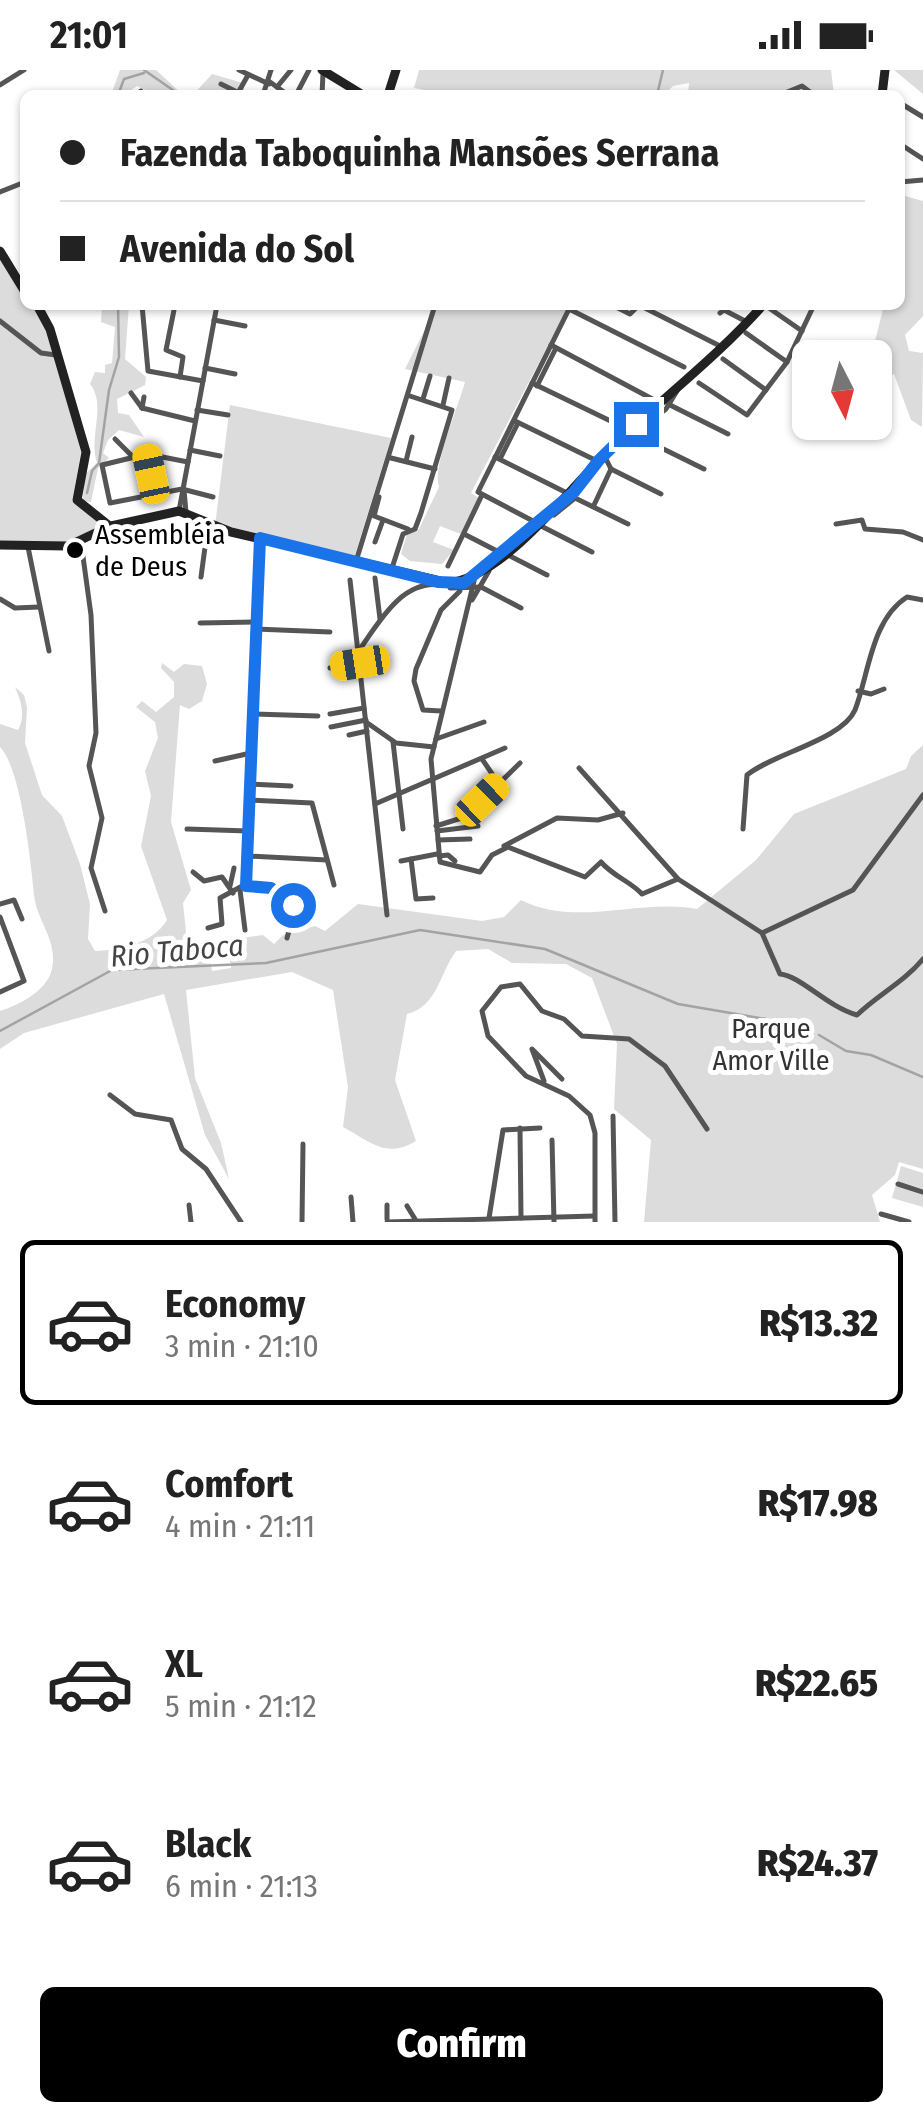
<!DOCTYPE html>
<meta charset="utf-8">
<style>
body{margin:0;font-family:"Fira Sans Condensed",sans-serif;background:#f2f2f2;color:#222;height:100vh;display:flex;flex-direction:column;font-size:38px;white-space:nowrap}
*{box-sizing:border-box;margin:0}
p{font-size:32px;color:#767676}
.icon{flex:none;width:55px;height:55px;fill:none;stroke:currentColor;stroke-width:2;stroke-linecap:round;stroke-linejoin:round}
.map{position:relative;height:1152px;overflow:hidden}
.sheet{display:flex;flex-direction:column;background:#fff;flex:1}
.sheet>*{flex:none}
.top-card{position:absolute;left:20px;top:20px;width:885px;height:220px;border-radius:15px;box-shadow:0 2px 8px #0004;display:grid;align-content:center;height:220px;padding:0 40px;background:#fff}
.needle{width:65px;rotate:174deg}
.fabs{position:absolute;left:792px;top:270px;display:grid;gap:20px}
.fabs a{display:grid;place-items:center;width:100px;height:100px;border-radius:15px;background:#fff;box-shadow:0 2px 8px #0004;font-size:50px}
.end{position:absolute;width:45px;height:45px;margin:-22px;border:12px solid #1a73e8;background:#fff;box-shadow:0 0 0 5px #fff}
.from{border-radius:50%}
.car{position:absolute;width:30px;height:60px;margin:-30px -15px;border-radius:12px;box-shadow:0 0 8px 2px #0007;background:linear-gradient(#f5c518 24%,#345 0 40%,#f5c518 0 76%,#345 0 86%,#f5c518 0)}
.top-card b{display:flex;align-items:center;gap:35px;height:95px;font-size:38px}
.top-card b+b{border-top:2px solid #e0e0e0}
.top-card i{width:25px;height:25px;background:#222}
ul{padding:18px 0 0;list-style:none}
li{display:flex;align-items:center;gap:30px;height:165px;margin:0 20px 15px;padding:0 20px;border:5px solid transparent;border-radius:15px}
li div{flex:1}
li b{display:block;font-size:38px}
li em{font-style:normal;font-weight:800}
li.current{border-color:#000}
li>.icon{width:90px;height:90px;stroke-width:1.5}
.primary-button{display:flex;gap:20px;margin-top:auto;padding:20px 40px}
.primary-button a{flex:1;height:115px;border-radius:15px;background:#000;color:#fff;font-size:40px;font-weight:800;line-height:115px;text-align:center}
.status{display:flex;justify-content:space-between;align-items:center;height:70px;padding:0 50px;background:#fff;direction:ltr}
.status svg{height:28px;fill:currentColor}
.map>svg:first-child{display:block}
</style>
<div class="status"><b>21:01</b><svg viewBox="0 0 49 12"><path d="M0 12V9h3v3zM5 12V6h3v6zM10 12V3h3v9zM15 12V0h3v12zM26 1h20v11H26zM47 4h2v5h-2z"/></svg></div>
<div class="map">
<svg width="923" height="1152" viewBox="0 0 923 1152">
<rect width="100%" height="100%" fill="#fff"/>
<g fill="#dcdcdc">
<path d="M120 0H156L183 25H156L137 16 124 25H111Z"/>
<path d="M419 0H831L834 25H688L689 13 673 16 664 25H451L414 18Z"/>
<path d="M894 0H923V24Z"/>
<path d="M212 4 243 13 245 25H193Z"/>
<path d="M905 126 923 131V246L905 265 909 281 923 283 922 357 911 350 894 304 875 311V288L871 287 884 235H900V128Z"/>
<path d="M0 187 25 225V235H34L47 258 81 382 72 431 103 456 62 474 0 473Z"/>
<path d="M102 235H129L125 289 146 307 145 315 117 329 118 343 129 345 144 367 119 360 108 370 103 383 109 388 98 398 91 432 83 431 84 405 97 393C88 368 107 335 90 314L95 302 105 303V295L112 293 115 257 101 252Z"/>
<path d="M437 235H569L471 423 479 428 461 464 440 456 433 472 454 480 442 494 410 491 401 484 407 464 419 459 439 417C432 397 458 338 465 312L405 299Z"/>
<path d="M230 335 391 368 354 488 215 456Z"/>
<path d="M162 593 174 602 184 594 202 596 207 614 202 631 189 639 180 635 171 752 191 820 183 833 188 881 192 888 209 885 212 901 231 898 227 870 263 865 274 874 283 865 315 856 325 861 358 834 482 851 504 847 521 830C576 858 639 828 697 839L756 790 794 744 906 699 911 686 923 675V1099L899 1092 895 1105 872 1125 880 1152H644L651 1070 614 1039 617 974 592 908 566 894 512 893 488 879 456 881C439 904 438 936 407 944L395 1010 416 1071C386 1089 371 1072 343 1057L348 1017 333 920 292 902 186 920 195 1008 221 1073 229 1109 205 1065 164 924 24 963 0 979V941C19 935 47 921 52 899 58 870 37 852 34 825 31 793 21 698 0 677V654L18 660C26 646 21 631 15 617L24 625 27 637 25 673 42 725 62 746 80 794 90 834 88 869 95 881C122 880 153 873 167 850L141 776 151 726 145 701 158 668 155 652 136 637 142 631 156 642 174 627V612L161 598Z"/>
<path d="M901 1096 923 1103V1119L897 1111Z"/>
<path d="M896 1114 923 1122V1137L892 1128Z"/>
</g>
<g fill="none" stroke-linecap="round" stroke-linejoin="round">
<g stroke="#a3a3a3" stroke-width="2.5">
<path d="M144 0 180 25"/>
<path d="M118 25 124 9 144 3"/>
<path d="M657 25 663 0"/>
<path d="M87 423 92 401 99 393 109 320 119 287 118 235"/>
<path d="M0 961 112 900 266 893 420 860 545 879 678 934 795 954"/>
<path d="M819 965 846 981 871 985 923 1007"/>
</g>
<g stroke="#555" stroke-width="5">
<path d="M239 0 269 14"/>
<path d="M270 12 288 25"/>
<path d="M221 14 243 25"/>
<path d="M0 15 24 0"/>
<path d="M277 17 291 0"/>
<path d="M141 21 142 25"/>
<path d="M238 23 248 5"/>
<path d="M263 25 271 0"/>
<path d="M296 25 309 0"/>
<path d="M322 25 323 3"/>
<path d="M780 25 802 16 814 25"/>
<path d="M887 25H888"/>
<path d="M900 33 923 47"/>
<path d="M900 74 923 89"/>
<path d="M900 112 923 110"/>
<path d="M0 122 25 112"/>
<path d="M142 235 148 301 203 311"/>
<path d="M175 235 166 280 183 287 180 307"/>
<path d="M612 235 630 244 639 235 718 275"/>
<path d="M769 238 802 261"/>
<path d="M571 240 684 297"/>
<path d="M720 243 724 240 747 252"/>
<path d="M214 250 245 256"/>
<path d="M0 251 41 283 56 285"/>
<path d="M746 263 787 292"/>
<path d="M551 275 658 332"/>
<path d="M723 289 766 320"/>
<path d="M205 298 235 304"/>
<path d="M532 313 623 357"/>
<path d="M699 313 747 345 787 292 814 235"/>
<path d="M537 316 556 278"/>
<path d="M131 323 142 338"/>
<path d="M423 329 430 306"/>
<path d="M668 334 728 364"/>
<path d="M443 335 449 308"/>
<path d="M142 338 195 351"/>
<path d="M142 338 144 327"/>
<path d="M197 340 228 345"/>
<path d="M515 351 593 389"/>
<path d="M633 364 704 399"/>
<path d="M115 369 133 387"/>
<path d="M625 371 666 339 677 321"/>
<path d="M190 380 220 386"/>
<path d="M147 384 156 424"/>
<path d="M495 387 565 422"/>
<path d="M501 387 517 355"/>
<path d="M391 388 435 399"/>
<path d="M406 391 412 367"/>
<path d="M188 392 147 384 102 395 110 433 182 419 213 427"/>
<path d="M611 399 661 424"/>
<path d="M184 420 186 442"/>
<path d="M379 427 374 446 408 459"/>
<path d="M594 435 611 399 606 389"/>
<path d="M179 441 217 235"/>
<path d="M554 445 575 428 628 454"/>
<path d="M533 451 478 422 571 235"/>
<path d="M836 454 862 450 865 459 903 462 923 470"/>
<path d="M541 456 592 482"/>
<path d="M464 464 497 481"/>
<path d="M81 472 91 545 96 663 89 696 102 748 91 798 105 841"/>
<path d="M375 472 383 450"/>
<path d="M28 477 49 581"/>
<path d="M508 485 547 505"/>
<path d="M357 488 435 235"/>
<path d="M448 496 481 427"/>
<path d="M392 498 403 464 415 459 421 443 452 340 410 326"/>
<path d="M201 507 208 455"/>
<path d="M475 507 431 689 440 792 480 802 492 785 508 777 585 807 601 792C614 807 630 811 642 824L678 809"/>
<path d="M375 508 380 549"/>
<path d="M350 510 387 845"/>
<path d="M450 518 481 517 521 538"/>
<path d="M0 529 15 538 39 537"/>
<path d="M472 530 489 501"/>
<path d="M200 553 255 552"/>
<path d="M255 559 330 562"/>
<path d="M360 579C379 552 402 510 440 515"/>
<path d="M330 598 360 593"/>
<path d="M858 621 871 624 884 619"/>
<path d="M441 641 423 640 414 611 416 599 441 540 460 521"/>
<path d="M252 644 318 646"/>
<path d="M330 644 364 638"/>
<path d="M366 652 396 673 434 677"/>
<path d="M331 657 366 650"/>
<path d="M349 665 367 661"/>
<path d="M436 669 484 652"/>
<path d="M393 672 403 759"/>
<path d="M482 689 499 714"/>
<path d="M215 691 251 683"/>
<path d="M579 698 678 809 762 863 853 820 923 725"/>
<path d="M250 714 291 716"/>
<path d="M249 730 312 733 334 815"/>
<path d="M482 730 520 693"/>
<path d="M375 734 505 678"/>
<path d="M436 756 484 741"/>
<path d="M187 759 248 761"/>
<path d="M743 759 747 705C772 684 842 670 855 640 869 604 871 550 907 527L923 530"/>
<path d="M437 761 478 756"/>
<path d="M438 770 470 769"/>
<path d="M504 776 557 748 598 750 623 743"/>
<path d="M247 786 327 790"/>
<path d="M439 786 448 785 455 791"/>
<path d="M411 789 416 829 433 828"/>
<path d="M401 791 437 784"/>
<path d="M193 802 204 811 222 807 233 823"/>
<path d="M230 816 234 798"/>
<path d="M246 816 271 818 276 826 291 831 294 843 287 868"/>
<path d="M240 820 245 860"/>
<path d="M0 834 14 830 22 849"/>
<path d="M0 847 24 911 0 922"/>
<path d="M208 858 222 854 220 828 246 814 260 470"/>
<path d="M762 863 780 904C801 906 826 936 857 945 879 924 904 912 923 889"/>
<path d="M544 1011 532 979 562 1009"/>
<path d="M110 1025 135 1044 171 1050 182 1079 206 1099 241 1152"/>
<path d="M613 1046 615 1152"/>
<path d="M520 1058 521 1148"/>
<path d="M552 1070 554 1152"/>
<path d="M898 1114 923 1122"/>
<path d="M351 1127 353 1152"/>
<path d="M189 1135 191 1152"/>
<path d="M407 1136 415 1149"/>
<path d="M881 1144 909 1152"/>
<path d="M489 1148 503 1060 540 1058"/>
<path d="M387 1149V1135"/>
<path d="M302 1152 303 1074"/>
<path d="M387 1152 594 1146"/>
<path d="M595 1152V1063L590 1045 569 1026 526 1006 488 966 482 941 501 917 520 914 542 941 564 949 582 966 629 969 665 996 707 1059"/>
</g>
<g stroke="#222" stroke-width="9">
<path d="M322 0 363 25"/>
<path d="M388 25 396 0"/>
<path d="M882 25 885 0"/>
<path d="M0 181 25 222"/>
<path d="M37 235 50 259 86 382 77 430 112 458"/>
<path d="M111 456 179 441 231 462 453 514"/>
<path d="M0 475 68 476 108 457"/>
<path d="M448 513C507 507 575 411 617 372 665 326 718 286 763 235"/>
</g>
</g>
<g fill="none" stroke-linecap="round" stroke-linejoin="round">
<path stroke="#1a73e8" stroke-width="12" d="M293 835 271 818 246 816 260 468 438 512 464 513 574 422 599 390 636 354"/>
</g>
<circle fill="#000" stroke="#fff" stroke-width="4" cx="75" cy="480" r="10"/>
<g text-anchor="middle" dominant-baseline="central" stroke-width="10" stroke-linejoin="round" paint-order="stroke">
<g font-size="28" fill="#000" stroke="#fff" text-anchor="start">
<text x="95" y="464">Assembléia<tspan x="95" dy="32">de Deus</tspan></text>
</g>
<g font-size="28" fill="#333" stroke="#fff">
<text x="771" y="958">Parque<tspan x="771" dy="32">Amor Ville</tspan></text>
</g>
<g font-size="30" font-style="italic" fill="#444" stroke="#fff">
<text transform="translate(177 881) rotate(-5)">Rio Taboca</text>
</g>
</g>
</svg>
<div class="fabs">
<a><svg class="needle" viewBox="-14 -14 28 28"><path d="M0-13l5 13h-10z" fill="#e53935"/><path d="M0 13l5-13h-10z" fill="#767676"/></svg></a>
</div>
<i class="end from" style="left:293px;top:835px"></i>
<i class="end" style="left:636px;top:354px"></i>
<i class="car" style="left:151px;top:404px;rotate:348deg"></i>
<i class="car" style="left:360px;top:593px;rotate:261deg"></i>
<i class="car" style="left:482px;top:730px;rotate:46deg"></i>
<div class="top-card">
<b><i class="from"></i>Fazenda Taboquinha Mansões Serrana</b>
<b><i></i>Avenida do Sol</b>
</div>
</div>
<section class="sheet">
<ul>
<li class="current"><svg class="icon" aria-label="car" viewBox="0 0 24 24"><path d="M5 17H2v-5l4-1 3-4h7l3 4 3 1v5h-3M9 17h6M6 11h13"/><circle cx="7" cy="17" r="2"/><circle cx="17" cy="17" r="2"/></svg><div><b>Economy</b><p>3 min · 21:10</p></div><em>R$13.32</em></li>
<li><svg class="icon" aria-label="car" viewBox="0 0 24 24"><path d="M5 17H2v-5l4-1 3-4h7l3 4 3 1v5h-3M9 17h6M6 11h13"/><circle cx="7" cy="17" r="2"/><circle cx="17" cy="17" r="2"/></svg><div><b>Comfort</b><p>4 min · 21:11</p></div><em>R$17.98</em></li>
<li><svg class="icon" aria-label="car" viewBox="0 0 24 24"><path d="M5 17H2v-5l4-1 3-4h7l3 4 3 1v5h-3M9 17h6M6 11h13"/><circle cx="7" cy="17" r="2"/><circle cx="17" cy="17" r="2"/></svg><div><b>XL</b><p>5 min · 21:12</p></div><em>R$22.65</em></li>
<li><svg class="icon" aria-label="car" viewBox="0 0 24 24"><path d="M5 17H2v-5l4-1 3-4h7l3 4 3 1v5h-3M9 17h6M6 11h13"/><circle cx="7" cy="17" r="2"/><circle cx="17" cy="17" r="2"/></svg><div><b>Black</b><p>6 min · 21:13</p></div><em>R$24.37</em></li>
</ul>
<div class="primary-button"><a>Confirm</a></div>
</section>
